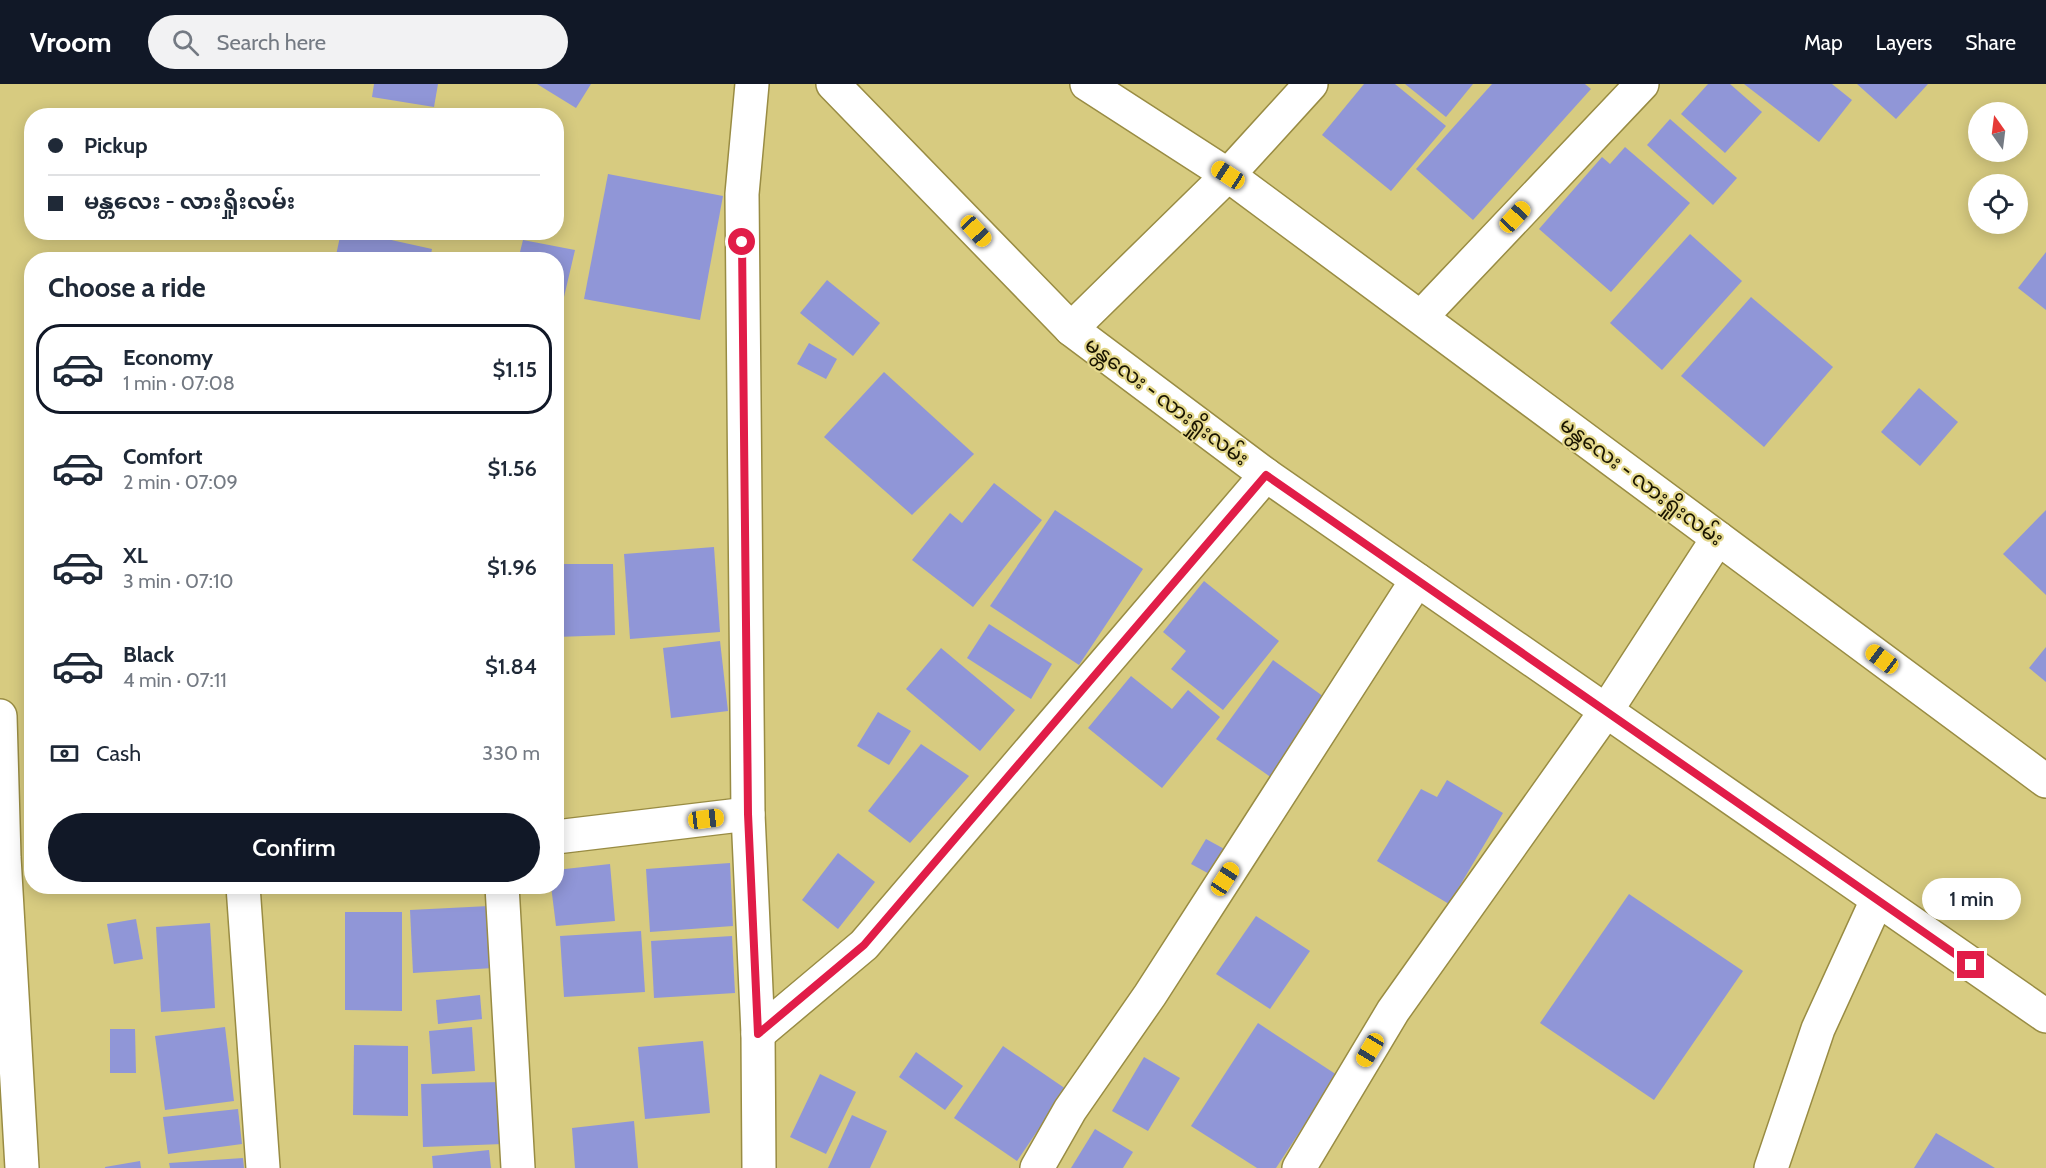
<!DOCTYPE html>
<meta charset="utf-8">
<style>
body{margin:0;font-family:Cabin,"Noto Sans Myanmar",sans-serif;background:#f2f2f3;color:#1f2937;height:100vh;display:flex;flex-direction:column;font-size:22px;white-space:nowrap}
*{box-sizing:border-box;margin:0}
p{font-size:20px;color:#747a83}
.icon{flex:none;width:33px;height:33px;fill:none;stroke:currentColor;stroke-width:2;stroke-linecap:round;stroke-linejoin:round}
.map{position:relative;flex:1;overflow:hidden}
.details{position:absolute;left:24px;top:168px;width:540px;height:642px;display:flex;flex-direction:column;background:#fff;border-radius:24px;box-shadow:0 3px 15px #0003}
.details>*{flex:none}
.top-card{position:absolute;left:24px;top:24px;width:540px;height:132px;border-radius:24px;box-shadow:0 3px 15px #0003;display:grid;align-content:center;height:132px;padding:0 24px;background:#fff}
.needle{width:39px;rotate:346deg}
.fabs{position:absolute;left:1968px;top:18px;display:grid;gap:12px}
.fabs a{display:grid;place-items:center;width:60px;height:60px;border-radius:50%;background:#fff;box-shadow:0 3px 15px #0003;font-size:30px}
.end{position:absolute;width:27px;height:27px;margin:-14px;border:8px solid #e11d48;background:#fff;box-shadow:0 0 0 3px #fff}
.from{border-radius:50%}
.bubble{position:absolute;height:42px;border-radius:21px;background:#fff;box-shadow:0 3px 15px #0003;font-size:20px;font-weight:600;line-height:42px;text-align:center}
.car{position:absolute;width:18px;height:36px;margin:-18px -9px;border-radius:8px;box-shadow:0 0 4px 2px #0007;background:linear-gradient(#f5c518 24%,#345 0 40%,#f5c518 0 76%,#345 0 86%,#f5c518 0)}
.top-card b{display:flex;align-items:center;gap:21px;height:57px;font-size:22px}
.top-card b+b{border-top:2px solid #e0e1e3}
.top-card i{width:15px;height:15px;background:#1f2937}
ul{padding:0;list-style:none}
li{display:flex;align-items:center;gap:18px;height:90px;margin:0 12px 9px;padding:0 12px;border:3px solid transparent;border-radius:24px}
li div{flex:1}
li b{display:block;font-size:22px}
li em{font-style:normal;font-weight:600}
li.on{border-color:#111827}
li>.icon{width:54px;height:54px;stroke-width:1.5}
h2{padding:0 24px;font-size:27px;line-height:72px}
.pay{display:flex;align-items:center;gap:15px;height:66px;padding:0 24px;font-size:22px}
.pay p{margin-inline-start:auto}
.cta{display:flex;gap:12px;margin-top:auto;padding:12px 24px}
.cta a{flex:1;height:69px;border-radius:36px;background:#111827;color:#fff;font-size:24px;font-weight:600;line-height:69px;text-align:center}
header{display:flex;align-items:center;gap:36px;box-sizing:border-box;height:84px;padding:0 30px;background:#111827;color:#fff}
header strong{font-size:28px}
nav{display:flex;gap:33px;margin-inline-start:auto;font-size:21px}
.search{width:420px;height:54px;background:#f2f2f3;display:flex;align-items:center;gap:15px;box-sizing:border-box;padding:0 21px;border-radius:33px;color:#747a83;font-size:22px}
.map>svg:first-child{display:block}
</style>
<header>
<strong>Vroom</strong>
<div class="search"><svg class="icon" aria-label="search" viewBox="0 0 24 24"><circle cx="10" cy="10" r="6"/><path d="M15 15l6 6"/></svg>Search here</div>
<nav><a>Map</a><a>Layers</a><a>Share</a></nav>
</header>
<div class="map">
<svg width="2046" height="1084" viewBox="0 0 2046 1084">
<rect width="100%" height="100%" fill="#d7cb80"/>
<g fill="#9096d7">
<path d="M374 0H438L434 23 372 13Z"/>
<path d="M537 0H591L576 24Z"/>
<path d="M1364 0H1395L1446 42 1391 107 1322 51Z"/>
<path d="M1405 0H1473L1446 33Z"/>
<path d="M1492 0H1585L1591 5 1473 136 1416 85Z"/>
<path d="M1708 0H1730L1762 28 1725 69 1681 30Z"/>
<path d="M1744 0H1832L1852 16 1819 58Z"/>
<path d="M1857 0H1928L1896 35Z"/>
<path d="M1670 35 1737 94 1713 121 1647 61Z"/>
<path d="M1625 63 1690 119 1611 208 1539 145 1602 73 1610 80Z"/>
<path d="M608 90 723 112 700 236 584 215Z"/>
<path d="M341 148H355L432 165 430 176H335Z"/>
<path d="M1690 150 1742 197 1662 286 1610 239Z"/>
<path d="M523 156 575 166 564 213 556 211V176H518Z"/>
<path d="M2046 168V226L2018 204Z"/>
<path d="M827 196 880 239 853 272 800 229Z"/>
<path d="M1751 213 1833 283 1764 363 1681 292Z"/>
<path d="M809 259 837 275 826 295 797 280Z"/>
<path d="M884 288 974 370 912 431 824 353Z"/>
<path d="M1919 304 1958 338 1920 382 1881 348Z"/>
<path d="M994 399 1042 436 973 523 912 476 950 429 962 439Z"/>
<path d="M1055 426 1143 485 1079 581 990 522Z"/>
<path d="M2046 426V511L2003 470Z"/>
<path d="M714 463 720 548 630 555 624 470Z"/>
<path d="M556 480H613L615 551 556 553Z"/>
<path d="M1204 497 1279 557 1223 626 1171 585 1186 567 1163 548Z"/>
<path d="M989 540 1052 580 1031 615 967 574Z"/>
<path d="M720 557 728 627 671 634 663 564Z"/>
<path d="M2046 563V598L2029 584Z"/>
<path d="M941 564 1015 626 980 667 906 605Z"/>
<path d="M1273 576 1331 618 1275 696 1216 655Z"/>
<path d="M1131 592 1172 625 1188 606 1220 633 1162 704 1088 644Z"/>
<path d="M878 628 911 647 889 681 857 662Z"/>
<path d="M921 660 969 692 910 759 868 727Z"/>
<path d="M1447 696 1503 729 1449 820 1377 777 1421 705 1437 713Z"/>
<path d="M1206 755 1228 767 1213 792 1191 780Z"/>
<path d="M838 769 875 798 838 845 802 816Z"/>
<path d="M730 779 733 842 650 848 646 785Z"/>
<path d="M610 780 615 837 556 842 551 802H556V786Z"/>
<path d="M1629 810 1743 887 1654 1016 1540 939Z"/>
<path d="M489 822 493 884 413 889 410 826Z"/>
<path d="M345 828H402V927L345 926Z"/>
<path d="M1256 832 1310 867 1270 925 1216 890Z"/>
<path d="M136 835 143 875 114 880 107 840Z"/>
<path d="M210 839 215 924 161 928 156 843Z"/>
<path d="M641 847 645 908 564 913 560 852Z"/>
<path d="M732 852 735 909 654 914 651 857Z"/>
<path d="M480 911 482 935 438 940 436 916Z"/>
<path d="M1258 939 1337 991 1276 1084H1257L1191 1042Z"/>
<path d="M225 943 234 1017 165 1026 155 952Z"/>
<path d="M472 943 475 987 432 990 429 947Z"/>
<path d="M110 945H135L136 989H110Z"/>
<path d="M703 957 710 1029 645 1035 638 963Z"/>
<path d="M354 961 408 962V1032L353 1031Z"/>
<path d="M1003 962 1066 1005 1017 1077 954 1034Z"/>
<path d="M916 968 963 1002 945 1026 899 993Z"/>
<path d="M1144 973 1180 994 1148 1047 1112 1027Z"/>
<path d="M820 990 856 1008 826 1070 790 1053Z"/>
<path d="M501 998 503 1060 423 1063 421 1000Z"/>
<path d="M238 1025 242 1060 168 1070 163 1033Z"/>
<path d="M852 1031 887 1047 870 1084H828Z"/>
<path d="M634 1037 638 1084H575L572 1044Z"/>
<path d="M1095 1045 1133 1068 1123 1084H1071Z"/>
<path d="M1936 1049 1995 1084H1914Z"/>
<path d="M489 1066 491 1084H433L432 1072Z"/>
<path d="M243 1074 244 1084H170L169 1079Z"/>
<path d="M140 1077 141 1084H105V1083Z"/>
</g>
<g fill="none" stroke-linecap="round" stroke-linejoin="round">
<g stroke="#998c43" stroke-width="36">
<g id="minor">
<path d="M752 0 742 110 748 730 758 950 864 861 1266 391"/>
<path d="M1421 233 1642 0"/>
<path d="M1071 245 1228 91 1311 0"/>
<path d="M0 632 4 773 22 1084"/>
<path d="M556 753 748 730"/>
<path d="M243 802 263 1084"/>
<path d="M502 802 518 1084"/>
<path d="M758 950 759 1084"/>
<path d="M1037 1084 1070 1026 1150 911 1417 496"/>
<path d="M1299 1084 1393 927 1606 627 1718 454"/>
<path d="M1771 1084 1818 945 1877 816"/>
</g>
</g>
<g stroke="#998c43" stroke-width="36">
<g id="highway">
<path d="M833 0 1071 245 1266 391 2046 932"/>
<path d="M1087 0 1228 91 2046 697"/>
</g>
</g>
<use href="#minor" stroke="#fff" stroke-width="33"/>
<use href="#highway" stroke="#fff" stroke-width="33"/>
</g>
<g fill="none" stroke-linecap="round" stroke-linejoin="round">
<path stroke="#e11d48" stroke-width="8" d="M742 158 748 730 758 950 864 861 1266 391 1971 881"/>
</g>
<g text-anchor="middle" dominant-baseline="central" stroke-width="4.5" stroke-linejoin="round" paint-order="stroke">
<g font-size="21" fill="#1a1500" stroke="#e4d88d">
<text transform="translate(1167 317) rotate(37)">မန္တလေး - လားရှိုးလမ်း</text>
<text transform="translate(1642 397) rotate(37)">မန္တလေး - လားရှိုးလမ်း</text>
</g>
</g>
</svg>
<div class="fabs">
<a><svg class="needle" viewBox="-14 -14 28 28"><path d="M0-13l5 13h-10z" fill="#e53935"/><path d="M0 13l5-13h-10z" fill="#747a83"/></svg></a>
<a><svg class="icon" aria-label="locate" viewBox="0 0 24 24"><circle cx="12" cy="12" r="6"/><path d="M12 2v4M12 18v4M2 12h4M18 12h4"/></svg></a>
</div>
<i class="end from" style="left:742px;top:158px"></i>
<i class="end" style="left:1971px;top:881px"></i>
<div class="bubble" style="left:1922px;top:794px;width:99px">1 min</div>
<i class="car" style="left:1228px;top:91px;rotate:303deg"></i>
<i class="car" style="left:1515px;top:133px;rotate:43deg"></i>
<i class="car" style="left:976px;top:147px;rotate:137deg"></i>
<i class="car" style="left:1882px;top:575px;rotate:307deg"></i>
<i class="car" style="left:706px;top:735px;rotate:83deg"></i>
<i class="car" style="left:1225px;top:795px;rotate:33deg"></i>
<i class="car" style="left:1370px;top:966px;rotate:211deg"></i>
<div class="top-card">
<b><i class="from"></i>Pickup</b>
<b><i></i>မန္တလေး - လားရှိုးလမ်း</b>
</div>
<section class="details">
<h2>Choose a ride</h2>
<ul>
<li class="on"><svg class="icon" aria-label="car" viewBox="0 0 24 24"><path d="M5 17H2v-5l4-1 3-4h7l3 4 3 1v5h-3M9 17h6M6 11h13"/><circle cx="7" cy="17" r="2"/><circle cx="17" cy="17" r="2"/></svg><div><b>Economy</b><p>1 min · 07:08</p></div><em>$1.15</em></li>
<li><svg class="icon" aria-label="car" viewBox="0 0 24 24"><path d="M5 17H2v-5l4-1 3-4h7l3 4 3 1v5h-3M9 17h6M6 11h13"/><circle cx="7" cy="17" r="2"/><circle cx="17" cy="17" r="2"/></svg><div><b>Comfort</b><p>2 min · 07:09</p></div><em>$1.56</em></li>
<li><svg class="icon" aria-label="car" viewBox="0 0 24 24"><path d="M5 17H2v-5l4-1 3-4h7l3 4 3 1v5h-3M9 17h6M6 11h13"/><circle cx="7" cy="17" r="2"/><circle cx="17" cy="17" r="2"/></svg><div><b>XL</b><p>3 min · 07:10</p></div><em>$1.96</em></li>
<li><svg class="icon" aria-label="car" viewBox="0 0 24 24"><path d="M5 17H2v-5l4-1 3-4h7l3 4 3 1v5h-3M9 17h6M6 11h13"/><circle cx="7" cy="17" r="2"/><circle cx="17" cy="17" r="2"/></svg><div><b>Black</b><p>4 min · 07:11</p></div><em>$1.84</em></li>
</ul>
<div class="pay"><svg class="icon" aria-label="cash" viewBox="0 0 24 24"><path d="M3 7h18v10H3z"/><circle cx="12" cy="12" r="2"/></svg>Cash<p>330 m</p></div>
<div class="cta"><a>Confirm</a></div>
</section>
</div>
